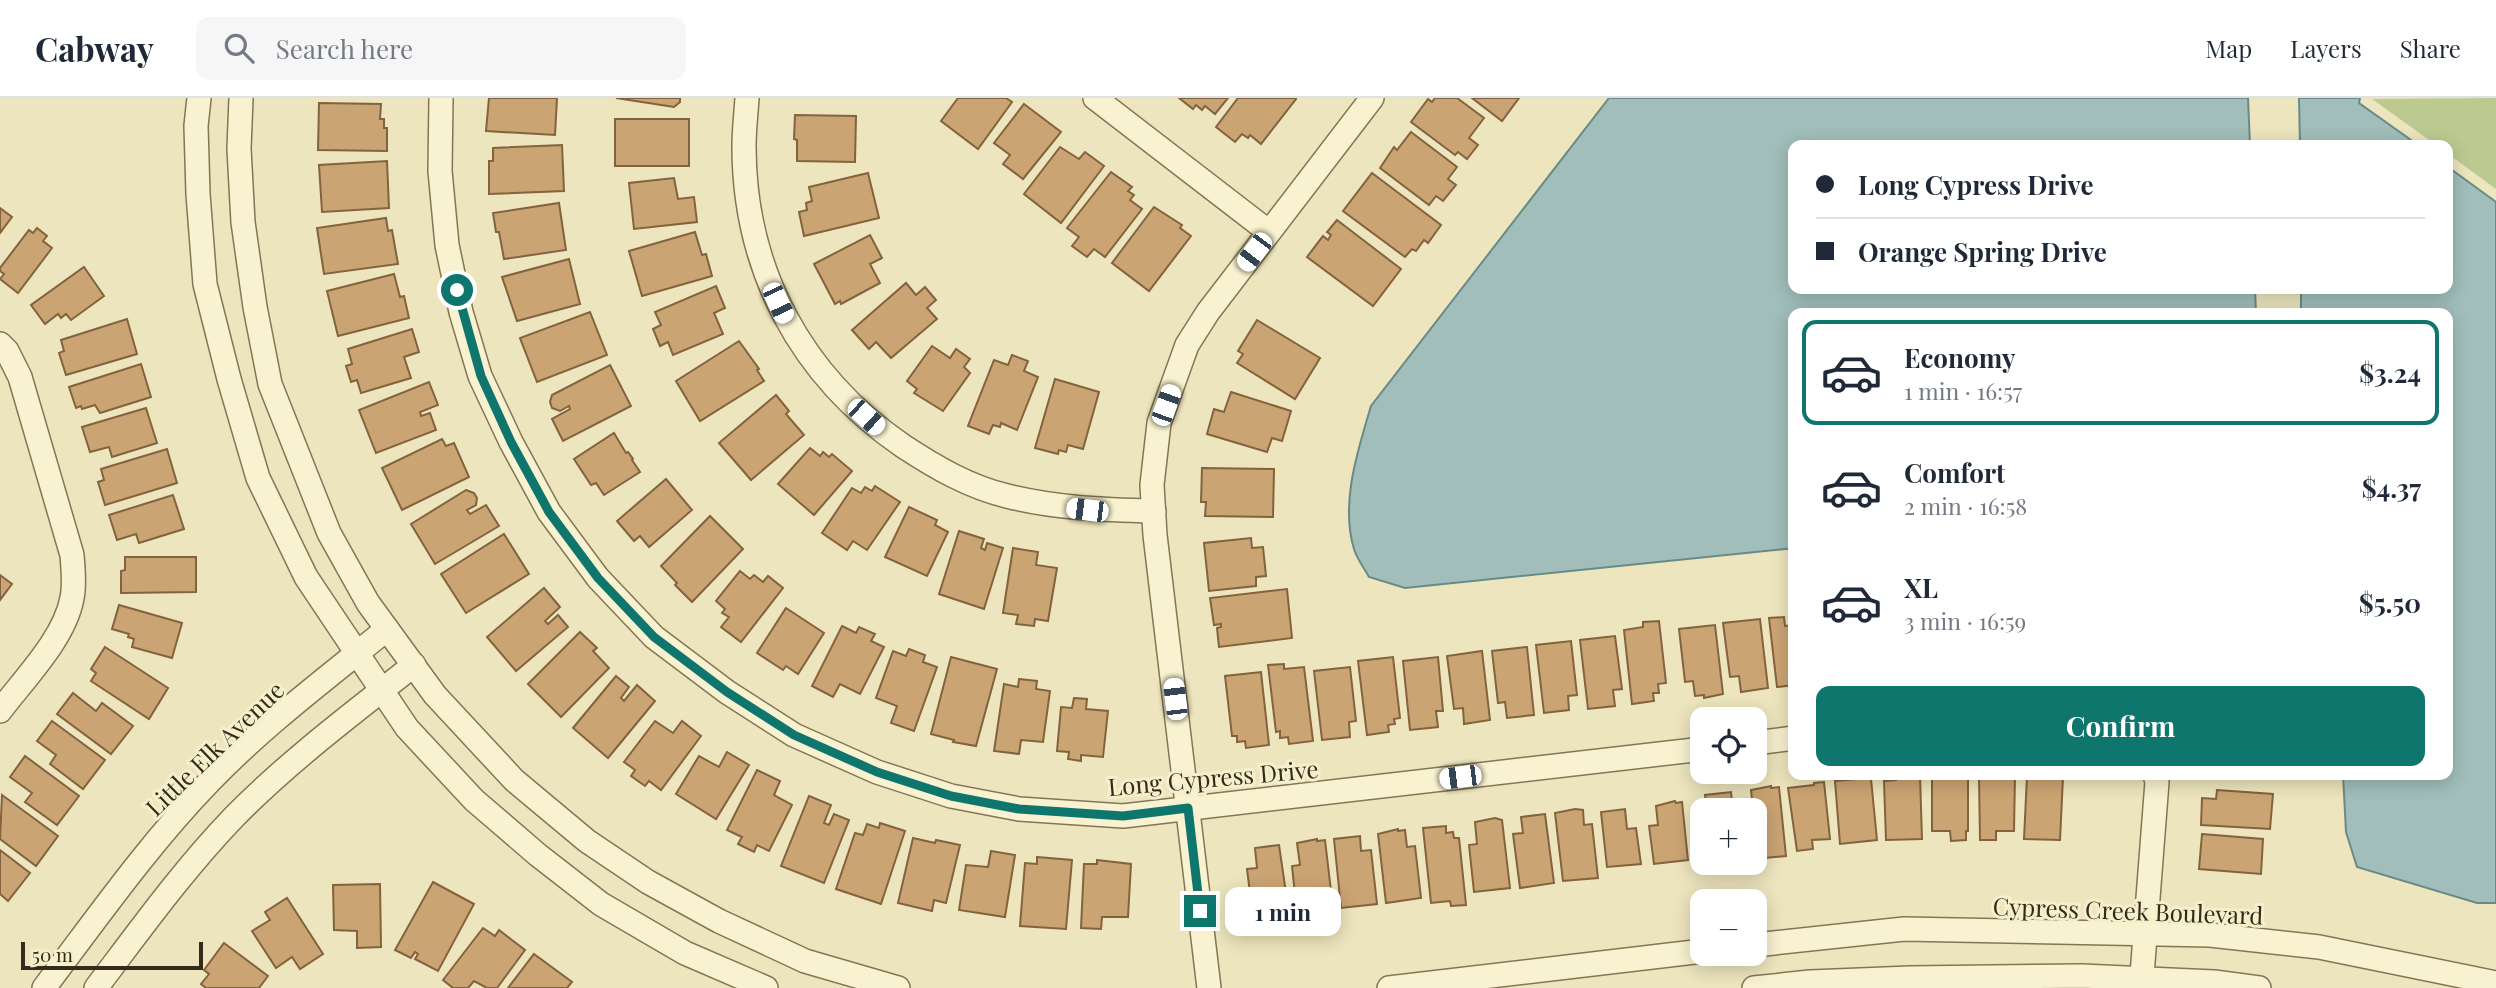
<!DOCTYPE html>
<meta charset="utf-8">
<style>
body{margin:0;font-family:"Playfair Display",serif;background:#f6f6f7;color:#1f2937;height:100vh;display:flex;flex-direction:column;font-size:26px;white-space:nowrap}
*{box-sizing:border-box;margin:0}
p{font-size:23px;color:#747a83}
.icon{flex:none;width:38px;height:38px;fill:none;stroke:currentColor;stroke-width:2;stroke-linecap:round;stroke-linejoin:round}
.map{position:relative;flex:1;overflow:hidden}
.drawer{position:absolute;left:1788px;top:210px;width:665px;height:472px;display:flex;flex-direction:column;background:#fff;border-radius:14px;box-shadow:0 4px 18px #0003}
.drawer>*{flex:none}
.guide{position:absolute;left:1788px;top:42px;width:665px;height:154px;border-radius:14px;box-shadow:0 4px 18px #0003;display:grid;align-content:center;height:154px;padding:0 28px;background:#fff}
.fabs{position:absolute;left:1690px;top:609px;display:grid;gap:14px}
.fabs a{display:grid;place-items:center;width:77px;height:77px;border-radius:14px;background:#fff;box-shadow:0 4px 18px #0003;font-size:35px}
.scale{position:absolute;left:21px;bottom:18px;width:182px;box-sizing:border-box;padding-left:7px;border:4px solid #342b1b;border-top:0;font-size:19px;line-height:24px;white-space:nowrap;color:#342b1b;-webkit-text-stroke:5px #f5efcc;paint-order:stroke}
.end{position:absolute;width:32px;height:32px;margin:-16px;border:9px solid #0f766e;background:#fff;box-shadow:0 0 0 4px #fff}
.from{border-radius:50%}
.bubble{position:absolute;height:49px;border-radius:14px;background:#fff;box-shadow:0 4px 18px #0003;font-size:23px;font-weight:700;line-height:49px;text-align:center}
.car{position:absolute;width:21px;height:42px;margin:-21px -10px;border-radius:9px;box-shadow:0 0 5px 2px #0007;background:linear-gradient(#fff 24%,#345 0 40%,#fff 0 76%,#345 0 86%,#fff 0)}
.guide b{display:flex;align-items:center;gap:24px;height:66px;font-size:26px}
.guide b+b{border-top:2px solid #e0e1e3}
.guide i{width:18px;height:18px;background:#1f2937}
ul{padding:12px 0 0;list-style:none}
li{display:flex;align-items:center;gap:21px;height:105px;margin:0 14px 10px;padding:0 14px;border:4px solid transparent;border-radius:14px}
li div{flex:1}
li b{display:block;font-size:26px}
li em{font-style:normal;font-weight:700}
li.active{border-color:#0f766e}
li>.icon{width:63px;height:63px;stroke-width:1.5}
.cta{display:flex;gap:14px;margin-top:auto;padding:14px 28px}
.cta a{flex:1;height:80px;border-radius:14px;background:#0f766e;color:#fff;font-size:28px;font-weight:700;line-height:80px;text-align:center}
header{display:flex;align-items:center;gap:42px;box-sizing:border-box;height:98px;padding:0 35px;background:#fff;border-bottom:2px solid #e0e1e3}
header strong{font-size:33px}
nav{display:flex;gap:38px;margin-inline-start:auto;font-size:24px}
.search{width:490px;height:63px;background:#f6f6f7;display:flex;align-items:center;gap:18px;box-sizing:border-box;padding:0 24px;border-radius:14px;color:#747a83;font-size:26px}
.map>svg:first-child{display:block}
</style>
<header>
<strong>Cabway</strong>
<div class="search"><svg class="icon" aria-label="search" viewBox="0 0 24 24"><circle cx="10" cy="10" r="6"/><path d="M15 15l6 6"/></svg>Search here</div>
<nav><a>Map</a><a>Layers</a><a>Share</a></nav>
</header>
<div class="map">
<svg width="2496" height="890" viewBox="0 0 2496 890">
<rect width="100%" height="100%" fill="#ede5bd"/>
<path fill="#bcca91" d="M2496 0V91L2448 56V47H2436L2372 1Z"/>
<g fill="#a1beba" stroke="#698b88" stroke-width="2">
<path d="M1609 0H2248L2250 47H1794V191H2255L2256 215H1794V450L1405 490 1369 479C1364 470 1357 461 1354 451 1340 405 1358 352 1371 308Z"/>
<path d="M2299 0H2360L2359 5 2418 47H2300Z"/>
<path d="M2448 69 2496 104V805H2477L2357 769 2346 734 2343 677H2448V215H2301V191H2448Z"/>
</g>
<g fill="#cba473" stroke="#83633d" stroke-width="2">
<path d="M489 0H557L555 37 486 33Z"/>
<path d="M616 0H680V4L674 9Z"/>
<path d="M958 0H1006L1012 4 978 51 941 23Z"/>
<path d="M1179 0H1228L1215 16 1205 8 1202 12 1196 7 1193 11Z"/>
<path d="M1238 0H1295L1296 1 1261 46 1250 37 1248 40 1242 36 1235 44 1216 29Z"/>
<path d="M1435 0H1457L1484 20 1469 40 1478 47 1467 61 1458 54 1455 57 1411 24 1428 1 1432 4Z"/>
<path d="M1472 0H1519L1502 23Z"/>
<path d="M319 5 381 6 380 21H384V30H387V53L318 52Z"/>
<path d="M1024 6 1061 34 1023 81 1003 66 1010 57 994 45Z"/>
<path d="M795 17 856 18 855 64 797 63V42L794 41Z"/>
<rect x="615" y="21" width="74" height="47"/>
<path d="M1411 34 1457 69 1448 81 1456 87 1443 103 1436 98 1429 107 1380 70 1394 49 1397 52Z"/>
<path d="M562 47 564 93 489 96V63H493V50Z"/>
<path d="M1060 49 1079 61 1085 54 1104 68 1061 125 1024 96Z"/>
<path d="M387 63 389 110 322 114 319 67Z"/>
<path d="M1111 74 1132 89 1128 93 1134 97 1130 102 1142 111 1105 159 1094 151 1087 159 1072 148 1079 139 1067 130Z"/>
<path d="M868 75 879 120 804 138 799 114 807 112 806 105 812 103 809 89Z"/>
<path d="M1372 75 1441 127 1428 145 1424 142 1416 153 1412 151 1405 159 1343 113Z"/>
<path d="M674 80 678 101 694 99 697 124 634 131 629 85Z"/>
<path d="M559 105 566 152 504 161 499 134H496L493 115Z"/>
<path d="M1154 109 1182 127 1180 130 1191 138 1149 193 1112 165Z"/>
<path d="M0 110 12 119 0 135Z"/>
<path d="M386 120 388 133 392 132 398 166 324 176 317 130Z"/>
<path d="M1337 122 1401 171 1373 208 1307 159 1323 138 1328 142 1331 137 1327 134Z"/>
<path d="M37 130 47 138 43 143 52 150 18 195 0 181 4 176 0 173V170L29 132 33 135Z"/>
<path d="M695 134 702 157 706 156 712 178 642 198 629 153Z"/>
<path d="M870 137 882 160 870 166 880 185 841 206 840 203 835 206 814 166Z"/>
<path d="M569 161 580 206 517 223 502 179Z"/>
<path d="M84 169 104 198 71 222 66 216 61 220 58 216 45 226 31 207Z"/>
<path d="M394 176 400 199 404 198 409 220 338 238 327 193Z"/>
<path d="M906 185 916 197 925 189 936 202 927 210 937 221 891 260 876 244 869 251 852 232Z"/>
<path d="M716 188 725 210 714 215 723 236 673 257 668 244 660 248 653 231 661 227 655 214Z"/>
<path d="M590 214 607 257 537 284 520 240Z"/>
<path d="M127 221 137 256 66 277 59 255 64 253 61 242Z"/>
<path d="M1257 222 1320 260 1295 301 1237 265 1243 256 1238 253Z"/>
<path d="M412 231 419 254 404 259 411 280 361 295 357 282 351 284 346 268 352 266 348 251Z"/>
<path d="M739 243 759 271 757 272 764 283 700 323 676 283Z"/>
<path d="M932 248 950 260 956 251 970 261 964 269 970 275 943 313 914 295 917 291 907 283Z"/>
<path d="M1012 257 1028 263 1024 273 1038 279 1017 332 1001 325 1000 329 993 327 989 336 968 328 994 262 1008 267Z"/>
<path d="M141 266 151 299 100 315 95 307 82 311 81 308 76 310 69 289Z"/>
<path d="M610 267 631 308 563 343 552 321 570 311 569 308 560 313 552 310 550 304 552 297Z"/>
<path d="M1055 281 1099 294 1083 351 1068 347 1066 354 1059 352 1058 356 1035 350Z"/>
<path d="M429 284 438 307 420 314 421 318 430 315 436 332 376 355 359 312Z"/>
<path d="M1231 294 1291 313 1282 343 1272 340 1267 354 1207 336 1214 311 1224 314Z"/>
<path d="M776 297 789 313 786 316 804 337 751 382 719 345Z"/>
<path d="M146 310 157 345 112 359 109 349 90 354 82 329Z"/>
<path d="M614 335 626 355 628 354 633 361 632 362 640 374 604 397 596 385 591 387 574 361Z"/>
<path d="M442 341 446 348 454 345 469 379 402 412 382 370Z"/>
<path d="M810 350 820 358 823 354 829 359 832 356 852 373 814 417 778 386Z"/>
<path d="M167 351 177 385 105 407 98 384 104 382 101 371Z"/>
<path d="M1202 370 1274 371 1273 419 1205 418 1206 404H1201Z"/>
<path d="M666 381 692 412 649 449 640 438 634 443 617 423Z"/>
<path d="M875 388 900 404 867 452 853 443 847 452 822 435 852 390 861 395 865 389 872 393Z"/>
<path d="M466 392 474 395 477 400 476 407 467 412 470 416 486 407 499 428 435 466 411 426Z"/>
<path d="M173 397 184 431 139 445 136 436 117 442 109 417Z"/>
<path d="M909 409 937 422 935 427 948 434 927 478 885 459Z"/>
<path d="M710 418 743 451 692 504 675 487 677 485 661 468Z"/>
<path d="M959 433 984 441 981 450 985 452 987 445 1003 450 984 511 939 496Z"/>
<path d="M504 436 529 476 466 515 441 476Z"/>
<path d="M1251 440 1252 450 1263 449 1266 478 1256 479V488L1209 493 1204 445Z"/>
<path d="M1013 450 1038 454 1036 467 1057 470 1048 523 1035 521 1034 528 1016 526 1018 517 1003 515Z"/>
<path d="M125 459H196V494L121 495V473L125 472Z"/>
<path d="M740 473 750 481 754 477 763 484 768 478 783 490 741 544 721 529 729 519 722 515 725 511 716 503Z"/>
<path d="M0 477 12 486 0 502Z"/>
<path d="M544 490 560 509 545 523 548 526 558 517 568 529 516 573 487 539Z"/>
<path d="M1287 491 1292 540 1219 549 1217 530 1221 529V526L1214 527 1210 500Z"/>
<path d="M119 507 182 525 172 560 132 549 134 541 128 539 129 536 112 531Z"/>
<path d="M786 510 824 535 798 576 786 568 783 572 757 555Z"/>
<path d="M1784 519 1785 528 1794 527V587L1777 589 1769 520Z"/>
<path d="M1760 521 1768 590 1741 594 1739 578 1730 579 1723 525Z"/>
<path d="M1659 523 1666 585 1658 586 1659 595H1653L1654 603 1632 606 1624 532 1643 529V524Z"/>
<path d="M1715 527 1723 596 1704 600V597L1695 598 1693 583 1685 584 1679 531Z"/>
<path d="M842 528 856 535 859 529 875 536 871 543 884 549 860 596 840 586 833 599 812 588Z"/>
<path d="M580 534 597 550 593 553 609 570 561 619 528 586Z"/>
<path d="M1615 538 1622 591 1613 592 1615 608 1588 611 1580 542Z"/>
<path d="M1571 543 1577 597 1568 598 1569 612 1544 615 1536 547Z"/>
<path d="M105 549 168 590 149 621 91 583 96 575 91 571Z"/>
<path d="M1527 549 1534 617 1507 620 1505 604 1498 605 1492 553Z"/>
<path d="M909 551 925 557 923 564 937 569 914 633 891 625 897 608 876 600 893 553 906 558Z"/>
<path d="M1482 553 1490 622 1464 626 1463 610 1454 611 1447 558Z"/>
<path d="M951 559 997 571 976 648 953 644 954 642 931 636Z"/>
<path d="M1393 559 1400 620 1394 621 1395 626 1388 627 1389 634 1367 637 1358 563Z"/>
<path d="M1438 559 1443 613H1436L1438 629 1410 632 1403 563Z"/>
<path d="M1284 566V571L1304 569 1313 643 1289 646 1288 639 1280 640V633L1276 634 1268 567Z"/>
<path d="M1350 569 1356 623 1349 624 1350 639 1322 642 1314 573Z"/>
<path d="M1261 574 1269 647 1246 650 1245 643 1237 644V638H1232L1225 578Z"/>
<path d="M616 578 629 589 621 600 624 603 637 587 655 603 608 660 573 630Z"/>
<path d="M1019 581 1037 583 1036 591 1050 593 1043 644 1021 642 1019 656 994 653 1004 586 1018 589Z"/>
<path d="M73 595 96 613 102 605 133 628 111 656 57 616Z"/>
<path d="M1074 600 1087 601 1086 611 1108 613 1103 659 1081 657V663L1068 661 1069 654 1057 653 1061 609 1072 610Z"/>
<path d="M52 623 105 662 83 691 50 666 56 657 37 643Z"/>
<path d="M655 623 673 635 682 623 701 638 661 692 649 683 645 688 631 678 635 672 624 664Z"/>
<path d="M727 654 749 667 716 721 676 696 699 658 719 669Z"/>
<path d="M25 658 79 698 57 727 25 704 32 695 10 679Z"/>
<path d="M757 672 780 683 774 697 792 707 769 753 757 747 754 754 738 746 742 739 727 732Z"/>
<path d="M1920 677 1922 741 1886 742 1884 683 1896 682V678Z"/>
<path d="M1956 677H1968V733H1966V742L1951 743 1950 733H1932V678Z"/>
<path d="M2001 677H2015L2014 733H1996V742H1980L1979 679Z"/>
<path d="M2027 678 2063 679 2060 742 2024 741Z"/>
<path d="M1858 681H1871L1877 742 1840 746 1835 683Z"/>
<path d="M1824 684 1830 741 1812 742 1813 751 1797 753 1788 690 1814 687V685Z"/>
<path d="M1771 688V690L1779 689 1786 758 1755 761V712H1753L1751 692Z"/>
<path d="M2217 692 2273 696 2270 731 2201 727 2202 700 2216 701Z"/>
<path d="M1731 694 1733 712H1707L1705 697Z"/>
<path d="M2 697 58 738 36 768 0 741Z"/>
<path d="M809 698 831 707 824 725 829 727 834 716 849 722 824 785 781 768Z"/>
<path d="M1675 703 1676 705 1682 704 1688 762 1654 766 1649 728 1658 727 1656 708Z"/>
<path d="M1575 711 1583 712 1584 727 1592 726 1598 780 1563 783 1555 715Z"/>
<path d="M1625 711 1627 731 1636 730 1641 766 1607 769 1601 714Z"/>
<path d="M1545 716 1554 785 1520 790 1513 736 1523 735 1521 719Z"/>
<path d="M1495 720 1502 722 1510 790 1474 794 1469 747 1477 746 1475 724Z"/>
<path d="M880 725 905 733 881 806 836 791 855 735 863 737 867 726 879 730Z"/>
<path d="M1446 728V735L1453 734 1454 740H1459L1466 807 1451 808 1450 803 1431 805 1423 730Z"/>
<path d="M1398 731V733L1405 732 1407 749 1415 748 1421 800 1386 805 1378 736Z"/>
<path d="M2202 736 2263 741 2261 776 2199 771Z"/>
<path d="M1360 738 1361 753 1371 752 1377 806 1341 810 1334 741Z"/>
<path d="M913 740 935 745 936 742 960 747 946 805 934 802 932 813 898 805Z"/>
<path d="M1317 741V743L1325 742 1333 810 1297 815 1292 768 1300 767 1297 745Z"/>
<path d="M1279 747 1289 815 1253 819 1247 771 1257 770 1255 750Z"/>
<path d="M0 752 30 775 8 803 0 796Z"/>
<path d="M991 753 1015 757 1005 819 959 812 966 767 988 769Z"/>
<path d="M1037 759 1072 762 1066 831 1020 828 1025 765 1037 766Z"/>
<path d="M1097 762 1131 766 1128 819H1102L1101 831 1081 830 1084 766H1097Z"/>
<path d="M433 784 474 806 438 873 415 861 418 856 415 854 411 860 395 852Z"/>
<path d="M380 786 381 849 357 850V833L334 832 333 787Z"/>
<path d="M287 800 323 856 300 871 292 859 276 870 252 833 270 822 265 814Z"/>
<path d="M483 830 495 838 499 832 525 852 497 890H487L474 883 468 890H453L443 882Z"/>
<path d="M224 845 268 878 259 890H206L201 886 209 876 204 872Z"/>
<path d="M534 856 572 884 567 890H508Z"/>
</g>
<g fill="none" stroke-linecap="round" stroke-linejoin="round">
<g stroke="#857556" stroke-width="26">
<g id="minor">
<path d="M199 0 196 28 198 96 205 186 229 281 258 380 306 479 407 630 474 702 538 757 601 806 685 855 766 890"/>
<path d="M241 0 239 51 243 124 255 209 270 286 329 435 368 505 435 597 514 682 587 743 648 784 719 823 805 863 898 890"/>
<path d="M441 0 440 73 447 147 461 214 480 278 511 344 549 414 598 480 654 539 727 594 794 637 877 674 951 698 1019 711 1123 718 1703 651"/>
<path d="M747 0C746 16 744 32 744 48 744 172 801 278 903 348 935 369 969 389 1007 398 1055 410 1104 412 1154 413"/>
<path d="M1095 0 1269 134"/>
<path d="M0 246 7 253 20 279 72 457C73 471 75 486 72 500 65 540 24 581 0 613"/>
<path d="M1755 645 1794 640"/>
<path d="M1755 847 1904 831 2210 837 2319 849 2496 885"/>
<path d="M44 890C97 820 148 747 210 683 264 627 327 580 387 531"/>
<path d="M96 890C140 832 183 772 234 719 289 663 352 616 414 567"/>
<path d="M1209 890 1155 437 1152 387 1159 325 1187 247 1208 214 1372 0"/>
<path d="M1389 890 1703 853"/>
<path d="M1754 890 1810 884 1910 880 2082 878 2214 884 2259 890"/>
<path d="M2141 890 2157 684 2155 677"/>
</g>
</g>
<use href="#minor" stroke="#f8f2d0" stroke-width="23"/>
</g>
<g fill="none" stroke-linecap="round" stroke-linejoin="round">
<path stroke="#0f766e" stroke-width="9" d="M457 192 481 278 511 344 549 414 598 480 654 539 727 594 794 637 877 674 951 698 1019 711 1123 718 1188 710 1200 813"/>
</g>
<g text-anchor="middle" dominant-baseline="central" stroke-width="6" stroke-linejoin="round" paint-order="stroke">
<g font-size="24" fill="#342b1b" stroke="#f5efcc">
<text transform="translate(214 650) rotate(-44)">Little Elk Avenue</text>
<text transform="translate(1213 679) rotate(-5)">Long Cypress Drive</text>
<text transform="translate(2128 812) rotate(2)">Cypress Creek Boulevard</text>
</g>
</g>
</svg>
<div class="fabs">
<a><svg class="icon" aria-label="locate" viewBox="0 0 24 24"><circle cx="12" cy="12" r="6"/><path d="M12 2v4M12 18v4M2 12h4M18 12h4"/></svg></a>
<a>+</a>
<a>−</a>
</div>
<div class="scale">50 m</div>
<i class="end from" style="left:457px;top:192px"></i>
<i class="end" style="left:1200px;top:813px"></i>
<div class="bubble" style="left:1225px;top:789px;width:116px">1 min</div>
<i class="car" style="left:1254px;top:154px;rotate:217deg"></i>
<i class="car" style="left:778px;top:205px;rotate:155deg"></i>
<i class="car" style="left:1166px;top:307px;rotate:20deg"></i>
<i class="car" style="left:866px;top:319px;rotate:132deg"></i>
<i class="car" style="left:1087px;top:412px;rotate:277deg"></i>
<i class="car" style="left:1175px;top:601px;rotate:353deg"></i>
<i class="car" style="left:1460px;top:679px;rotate:263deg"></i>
<div class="guide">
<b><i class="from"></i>Long Cypress Drive</b>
<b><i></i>Orange Spring Drive</b>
</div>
<section class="drawer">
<ul>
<li class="active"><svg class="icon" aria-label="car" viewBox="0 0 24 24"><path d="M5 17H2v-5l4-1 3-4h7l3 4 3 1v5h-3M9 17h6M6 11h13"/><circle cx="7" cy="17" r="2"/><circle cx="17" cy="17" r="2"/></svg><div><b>Economy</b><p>1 min · 16:57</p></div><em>$3.24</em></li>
<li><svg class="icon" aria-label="car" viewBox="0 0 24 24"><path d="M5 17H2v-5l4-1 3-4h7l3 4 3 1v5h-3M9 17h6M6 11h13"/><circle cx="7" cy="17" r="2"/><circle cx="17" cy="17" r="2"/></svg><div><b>Comfort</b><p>2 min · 16:58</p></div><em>$4.37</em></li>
<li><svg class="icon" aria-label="car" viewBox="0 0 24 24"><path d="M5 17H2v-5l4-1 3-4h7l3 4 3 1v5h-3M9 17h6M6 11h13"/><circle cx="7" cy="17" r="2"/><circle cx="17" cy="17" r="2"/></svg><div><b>XL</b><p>3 min · 16:59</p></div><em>$5.50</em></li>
</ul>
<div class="cta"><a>Confirm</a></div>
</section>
</div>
